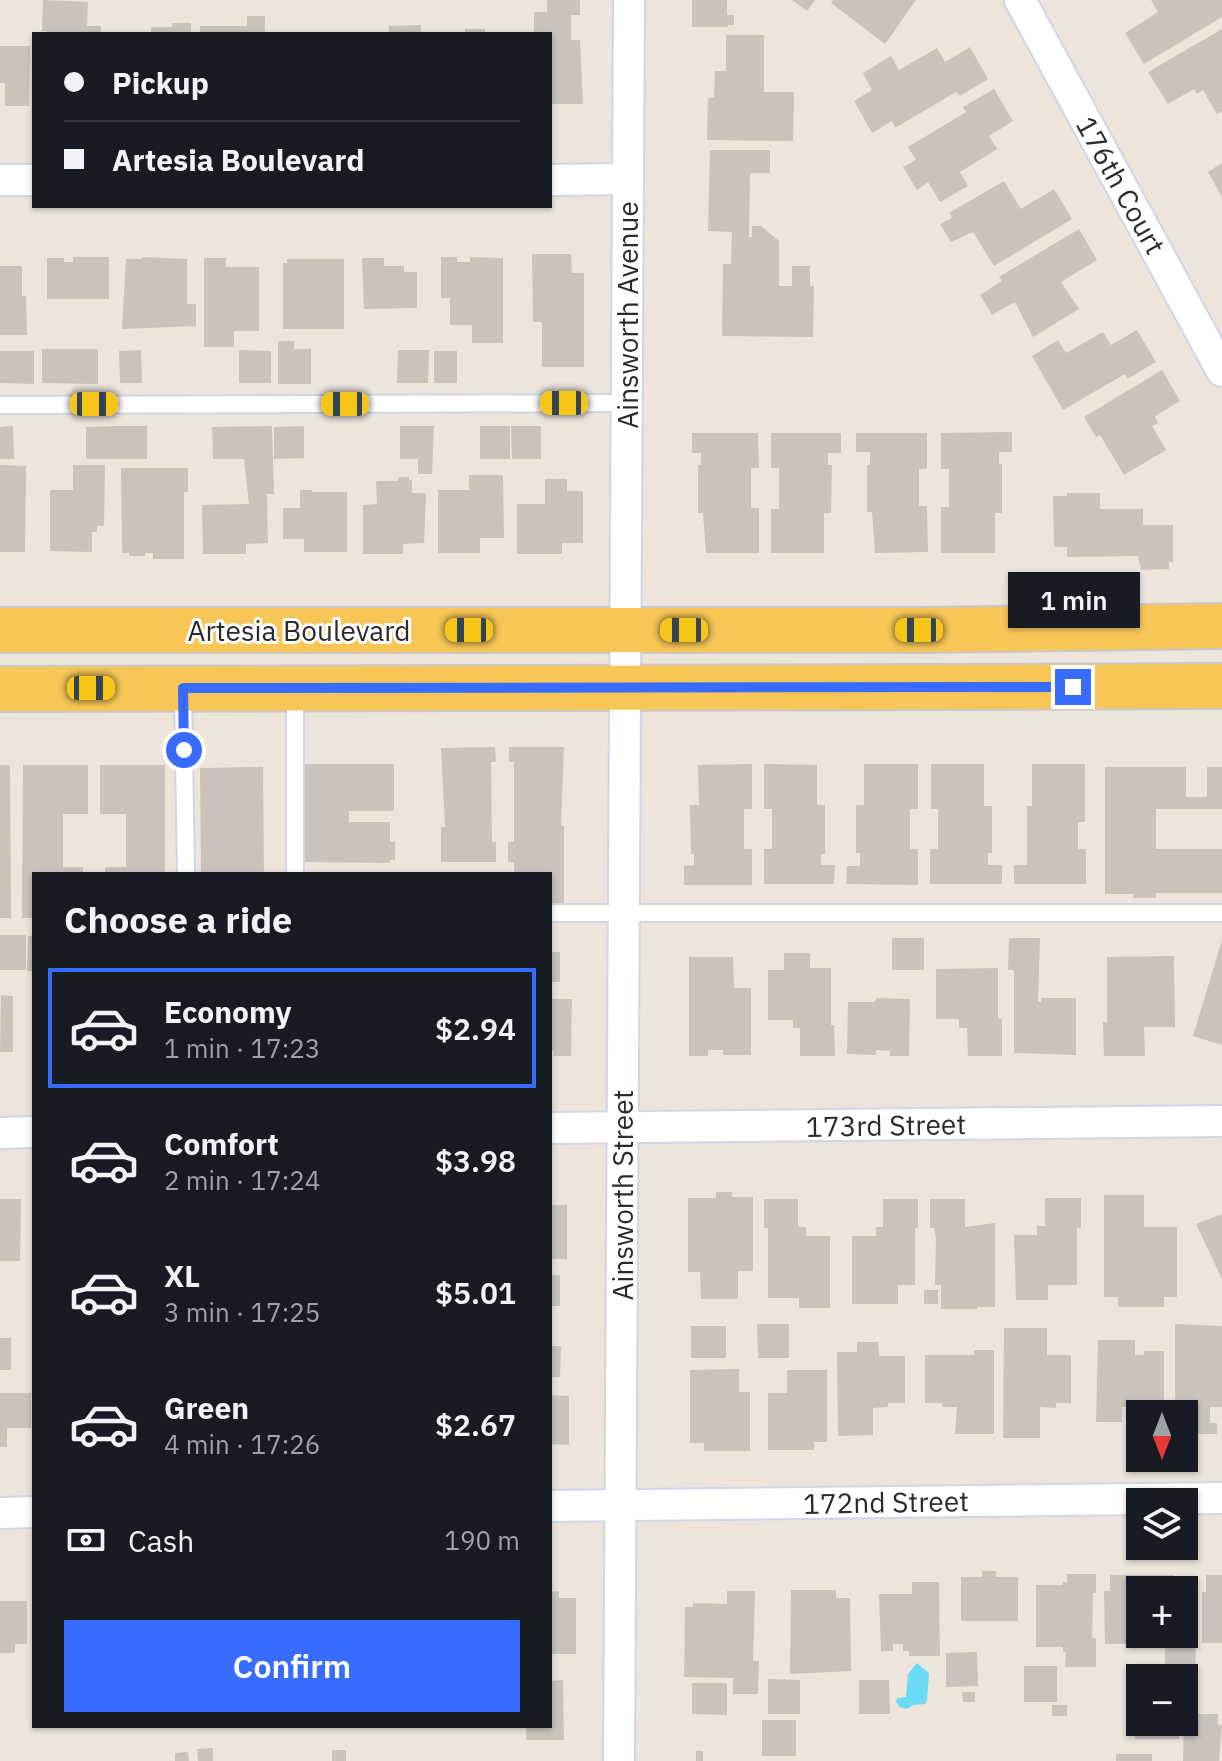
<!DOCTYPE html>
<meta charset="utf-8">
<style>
body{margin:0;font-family:"IBM Plex Sans",sans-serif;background:#20242c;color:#f1f3f6;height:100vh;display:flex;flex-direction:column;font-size:30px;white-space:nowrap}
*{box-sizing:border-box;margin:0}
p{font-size:26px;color:#9ea1a6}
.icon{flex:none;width:44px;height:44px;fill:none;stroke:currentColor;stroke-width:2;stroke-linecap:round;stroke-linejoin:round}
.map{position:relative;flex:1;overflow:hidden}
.details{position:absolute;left:32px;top:872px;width:520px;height:856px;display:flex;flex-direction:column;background:#171b24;border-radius:0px;box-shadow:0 2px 6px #0004}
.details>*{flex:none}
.hud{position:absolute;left:32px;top:32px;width:520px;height:176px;border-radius:0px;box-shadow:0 2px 6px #0004;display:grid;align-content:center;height:176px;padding:0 32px;background:#171b24}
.needle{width:52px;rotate:180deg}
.controls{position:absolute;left:1126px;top:1400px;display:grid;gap:16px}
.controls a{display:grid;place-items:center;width:72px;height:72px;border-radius:0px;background:#171b24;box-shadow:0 2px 6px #0004;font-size:40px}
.end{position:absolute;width:36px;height:36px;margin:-18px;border:10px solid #386cff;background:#fff;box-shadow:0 0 0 4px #fff}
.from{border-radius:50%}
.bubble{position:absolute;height:56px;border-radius:0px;background:#171b24;box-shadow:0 2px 6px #0004;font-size:26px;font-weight:600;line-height:56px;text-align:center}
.car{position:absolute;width:24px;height:48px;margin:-24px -12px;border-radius:10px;box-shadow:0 0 6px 2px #0007;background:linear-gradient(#f5c518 24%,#345 0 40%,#f5c518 0 76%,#345 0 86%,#f5c518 0)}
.hud b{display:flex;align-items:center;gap:28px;height:76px;font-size:30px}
.hud b+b{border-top:2px solid #363941}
.hud i{width:20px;height:20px;background:#f1f3f6}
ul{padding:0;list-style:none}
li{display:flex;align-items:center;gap:24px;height:120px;margin:0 16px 12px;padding:0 16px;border:4px solid transparent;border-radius:0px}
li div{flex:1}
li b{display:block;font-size:30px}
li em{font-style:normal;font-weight:600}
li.selected{border-color:#386cff}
li>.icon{width:72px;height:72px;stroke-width:1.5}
h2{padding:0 32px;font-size:36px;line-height:96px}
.pay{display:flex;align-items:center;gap:20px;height:88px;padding:0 32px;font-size:30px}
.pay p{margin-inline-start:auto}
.action{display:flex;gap:16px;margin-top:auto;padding:16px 32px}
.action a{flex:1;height:92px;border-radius:0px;background:#386cff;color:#fff;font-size:32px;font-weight:600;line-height:92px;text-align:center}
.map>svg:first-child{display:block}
</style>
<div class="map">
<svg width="1222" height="1761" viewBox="0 0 1222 1761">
<rect width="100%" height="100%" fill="#ede5dc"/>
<path fill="#6adaf5" d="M917 1663 929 1673 927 1701 925 1704 913 1705 907 1709 900 1707 896 1702 897 1698 906 1697 908 1674Z"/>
<g fill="#c9c3bb">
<path d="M43 0 88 2 87 26H101V34H47V31H42Z"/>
<path d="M547 0H580V15H571V40H580L583 104H550V34H534V12H547Z"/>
<path d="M692 0H727V15H734V25H728V27H692Z"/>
<path d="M792 0H815L807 11Z"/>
<path d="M833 0H916L885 44 831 3Z"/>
<path d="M1151 0H1222V17L1144 64 1125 33 1158 12Z"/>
<path d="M247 16H265V34H200V26H247Z"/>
<path d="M172 23H191V34H151V27H172Z"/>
<path d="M421 25V34H389V26Z"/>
<rect x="465" y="29" width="20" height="5"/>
<path d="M1222 29V111L1217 114 1203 90 1197 94 1194 89 1168 104 1148 72Z"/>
<path d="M726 35H764V92H794L793 141 707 140 708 98H714L715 71H726Z"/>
<path d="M0 46H30L29 106H5V83H0Z"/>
<path d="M970 47 988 79 960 96 956 92 895 128 892 121 872 133 854 101 872 90 863 73 891 56 899 70 937 48 945 62Z"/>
<path d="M994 89 1013 121 989 136 997 149 960 172 968 186 940 202 928 182 917 190 903 167 916 160 908 147 966 112 963 107Z"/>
<path d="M710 150H770V173H750L749 237H752V226H761L779 241V286H792V266H810V286H814L813 337 722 336 723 264H731L732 232 708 231Z"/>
<path d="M1222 163V197L1208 172Z"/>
<path d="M1004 181 1021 209 1054 189 1072 219 994 266 973 232 951 242 940 224 952 218 949 213Z"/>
<path d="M1079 229 1097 260 1061 282 1079 309 1033 337 1015 302 992 315 980 295 1002 281 999 277Z"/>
<path d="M532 254H571L572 273H584V367H542V322H533Z"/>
<path d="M73 257H109V299H47V258H64V262H73Z"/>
<path d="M142 257 187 259V304H196V326L122 329 126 259H142Z"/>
<path d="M441 257H457V262H470V257L503 258V343H472V325H450V298H441Z"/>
<path d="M204 258H226V267H259V331H234V347H204Z"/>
<path d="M362 258H384V266H404V272H417V308L364 309Z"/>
<path d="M287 259H344V329H283V263H287Z"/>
<path d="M0 266H22V296H26L27 335H0Z"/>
<path d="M1137 330 1156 362 1127 379 1125 374 1063 410 1032 356 1058 340 1066 353 1103 332 1111 345Z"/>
<path d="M278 341H294V349H311V384H278Z"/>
<path d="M42 349H98V384L42 383Z"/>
<path d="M141 350 142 383H120L119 351Z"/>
<path d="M239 350 271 351V383H239Z"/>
<path d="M398 350H429L428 383H397Z"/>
<path d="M0 351H34V384L0 383Z"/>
<rect x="434" y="351" width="23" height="32"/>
<path d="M1162 370 1180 401 1155 416 1158 423 1152 426 1166 450 1124 475 1100 435 1096 437 1084 417Z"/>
<path d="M13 426 14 459H0V427Z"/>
<path d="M116 426H147V459H86V427Z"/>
<path d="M272 426 274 494H267L268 543 246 544V554H203L202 505 249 504 244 459H213L212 427Z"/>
<path d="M304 426V458L274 459V427Z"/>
<path d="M400 426H434L432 474H418V459H400Z"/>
<rect x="480" y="426" width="30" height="33"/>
<path d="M511 426H541V459H512Z"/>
<path d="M1012 432V452H999V464H1002V513H995V553H941V507H949V469H941V433Z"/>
<path d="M692 433H758L759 468H751V508H759V553H706L703 513H698V465H701V453H692Z"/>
<path d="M771 433H841V453H828V465H832L831 513H824V553H771V509H779V468H771Z"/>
<path d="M856 433H927V469H919V506H927L928 552 875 553 872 512H867V465H870V452H856Z"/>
<path d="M0 465 26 466 25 552H0Z"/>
<path d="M73 465H105L104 526H97V532H92V552L50 551V490H73Z"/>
<path d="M121 468H188V492H184V559H153V553H145V556H129V553H122Z"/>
<path d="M469 475H503L504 538H480V553H438V490H469Z"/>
<path d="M398 477H409V480H412V493H426L424 543 403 544V554H363V505L377 504 376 481H398Z"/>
<path d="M545 479H567V491H583V543H562V554H517V504H545Z"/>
<path d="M300 490H312V492H347V552H304V539H283V508H300Z"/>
<path d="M1067 493H1100V509H1143V525H1173V562H1169V569L1141 570 1138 556 1067 557V547H1054L1053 496H1067Z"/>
<path d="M495 747 496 762H491L492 842H496V862H441V827H445L441 748Z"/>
<path d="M509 747H564L561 826H564V904H550V874H514V862H508V842H514V762H509Z"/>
<path d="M299 764H394V811H349V822H390V842H395V860H390V863L299 862Z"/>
<path d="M752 764V809H744V849H752V885H684V866L694 865V854H691L690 805H699L698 765Z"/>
<path d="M764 764 817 765V805H825V854H821V865H835L834 884H764V849H772V809H764Z"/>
<path d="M864 764H918V809H910V849H918V885L846 884 847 866H860V853H856V805H864Z"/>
<path d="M931 764H984V806H992V853H988V865H1002V884H930V849H938V809H931Z"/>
<path d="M1032 764H1085V822H1078V849H1086V884H1014V865H1027V806H1032Z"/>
<path d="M0 765H10L11 918H0Z"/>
<path d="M23 765H88V814H63V867H83V874H34V918H22Z"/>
<path d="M100 765H165V874H105V867H126V814H100Z"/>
<path d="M263 767 264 874H201L200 768Z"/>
<path d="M1105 767H1186V797H1207V767H1222V809H1156V849H1222V893H1156V898H1133V894H1105Z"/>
<rect x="0" y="935" width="26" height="35"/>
<path d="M28 936H34V971H27Z"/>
<rect x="892" y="938" width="32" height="32"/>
<path d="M1009 938H1040L1038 1002H1041V998H1076V1055L1014 1053V970H1008Z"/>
<path d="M1222 940V1045L1193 1036Z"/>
<rect x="550" y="952" width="10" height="30"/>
<path d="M784 953H810V968H831V1025H834L835 1056H800V1028H793V1020H768V970H784Z"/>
<path d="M1174 956 1175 1027H1144L1145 1056H1104L1103 1022H1107V957Z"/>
<path d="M689 957H733L734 988H751V1055H723V1050H708V1056H689Z"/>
<path d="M998 968V1019H1002V1056H968L967 1028H959V1019H936V969Z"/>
<path d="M1 995 13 996V1052H0Z"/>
<path d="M876 998 910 999 909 1056H890V1051L876 1050V1055L847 1054 848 1002H875Z"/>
<path d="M550 999H572L571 1056H554V1051H550Z"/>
<path d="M716 1192H732V1197H753V1271H738V1299H701L700 1272H688V1198H716Z"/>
<path d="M1104 1195H1144V1227H1177V1297H1164V1307H1118V1297H1104Z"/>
<path d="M1045 1198H1081V1228H1077V1285H1048V1300H1016L1014 1235H1037V1226H1045Z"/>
<path d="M0 1199H21L20 1261H0Z"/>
<path d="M764 1199H798V1227H806V1236H830V1308H799V1298H768V1228H764Z"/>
<path d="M883 1199H918V1228H915V1285H898V1304H852V1236H876V1227H883Z"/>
<path d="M930 1199H965V1227L995 1223V1307H977V1309H941V1285H935L936 1237 934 1228H930Z"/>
<rect x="550" y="1205" width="17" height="54"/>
<path d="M1222 1214V1279L1196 1224Z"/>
<rect x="550" y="1275" width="10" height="31"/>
<rect x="924" y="1290" width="14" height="14"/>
<path d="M757 1324H789V1358H758Z"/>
<path d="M1175 1324 1222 1326V1407H1210V1423H1217V1434H1184V1414H1175Z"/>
<rect x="691" y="1326" width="35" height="32"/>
<path d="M1004 1328H1047V1355H1071V1403H1056V1408L1040 1407V1438H1003Z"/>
<rect x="0" y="1338" width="11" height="32"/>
<path d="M1098 1340H1135V1355H1144V1351H1164V1414H1140V1435H1128V1407H1122V1422H1096Z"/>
<path d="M857 1342H878L879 1356H905V1403H888V1407L873 1408V1435L838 1436 837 1352H857Z"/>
<path d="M550 1346H561L560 1377H550Z"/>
<path d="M974 1350H994V1434H955L957 1407H942V1403H925V1355H974Z"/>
<path d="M739 1369V1392H750V1451H704V1443H690V1370Z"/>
<path d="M787 1370H827V1442H814V1450H768V1393H787Z"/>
<path d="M0 1393H31V1428H7V1447H0Z"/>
<path d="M550 1395 569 1396V1445L550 1444Z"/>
<path d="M982 1571H996V1577H1018V1621H961V1577H982Z"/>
<path d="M1067 1574H1096V1593H1093L1092 1638H1096V1667H1065L1066 1652H1063V1647H1036V1585H1063V1582H1067Z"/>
<path d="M1110 1575H1174V1590H1140V1634H1162V1643L1105 1644 1104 1591H1110Z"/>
<path d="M1206 1575H1222V1643H1202V1592H1206Z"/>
<path d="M912 1582H939L940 1656H909V1651H903V1644H893V1651H881L879 1594H912Z"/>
<path d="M791 1590H836V1598H850L851 1671 790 1674Z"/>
<path d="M559 1591V1598H576V1654H550V1592Z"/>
<path d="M727 1591H755L753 1661H759L758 1694H733V1678L684 1677 685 1607H693V1603L727 1604Z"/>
<path d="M0 1601H27V1644H15V1653H0Z"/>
<path d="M1165 1634H1196L1195 1696 1184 1697 1181 1667H1165Z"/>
<path d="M977 1652 978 1686 946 1687V1653Z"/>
<rect x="1024" y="1666" width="33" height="36"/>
<path d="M1135 1674H1179V1678H1140V1722H1179V1739H1135Z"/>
<path d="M768 1679 800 1680V1714H768Z"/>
<path d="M563 1680 564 1740H526V1726H550V1681Z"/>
<path d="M859 1680H889L890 1714H859Z"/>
<path d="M692 1683H727V1715L692 1714Z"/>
<path d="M962 1692H975V1702H963Z"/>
<rect x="1052" y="1705" width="15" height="11"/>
<path d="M1184 1714H1218V1725H1222L1219 1761H1183Z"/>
<rect x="762" y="1720" width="34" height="36"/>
<path d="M213 1748V1761H198L197 1749Z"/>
<rect x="332" y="1750" width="14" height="11"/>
<rect x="696" y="1751" width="7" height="10"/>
<path d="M188 1752 189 1761H175V1753Z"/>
<rect x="1116" y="1754" width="36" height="7"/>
</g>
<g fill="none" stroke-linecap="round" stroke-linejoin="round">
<g stroke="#d1d6e4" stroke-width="20">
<g id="lane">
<path d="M0 405 627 403"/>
<path d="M183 692 186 874"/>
<path d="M295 692V874"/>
<path d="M550 913H1222"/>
</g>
</g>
<g stroke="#d1d6e4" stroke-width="34">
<g id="street">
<path d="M1020 0 1222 371"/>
<path d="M0 180H34"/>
<path d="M550 180 628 179"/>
<path d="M550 1128 1222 1121"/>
<path d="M0 1133 34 1132"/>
<path d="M550 1506 1222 1498"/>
<path d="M0 1513 34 1512"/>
<path d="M619 1761 629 0"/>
</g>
</g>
<g stroke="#c8c8c8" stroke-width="48">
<g id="primary">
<path d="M0 630H919L1222 626"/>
<path d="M0 689C407 687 815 689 1222 686"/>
</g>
</g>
<use href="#lane" stroke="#fff" stroke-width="16"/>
<use href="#street" stroke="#fff" stroke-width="30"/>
<use href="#primary" stroke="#f7c657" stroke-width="44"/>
</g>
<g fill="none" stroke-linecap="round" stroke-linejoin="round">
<path stroke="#386cff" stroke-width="10" d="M184 750 183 688 1073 687"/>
</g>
<g text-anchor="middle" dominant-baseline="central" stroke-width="6" stroke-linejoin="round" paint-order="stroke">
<g font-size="28" fill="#2b2b2b" stroke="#fff">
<text transform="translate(1121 185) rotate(61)">176th Court</text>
<text transform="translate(627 315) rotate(-90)">Ainsworth Avenue</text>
<text x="299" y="630">Artesia Boulevard</text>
<text transform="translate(886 1125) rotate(-1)">173rd Street</text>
<text transform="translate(622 1195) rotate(-90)">Ainsworth Street</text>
<text transform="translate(886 1502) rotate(-1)">172nd Street</text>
</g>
</g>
</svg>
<div class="controls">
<a><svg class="needle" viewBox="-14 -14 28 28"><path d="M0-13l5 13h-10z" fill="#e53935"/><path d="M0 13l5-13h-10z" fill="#9ea1a6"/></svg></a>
<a><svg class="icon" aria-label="layers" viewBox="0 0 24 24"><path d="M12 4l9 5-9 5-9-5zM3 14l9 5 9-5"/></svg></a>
<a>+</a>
<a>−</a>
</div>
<i class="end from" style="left:184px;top:750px"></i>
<i class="end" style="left:1073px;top:687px"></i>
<div class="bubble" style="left:1008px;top:572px;width:132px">1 min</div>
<i class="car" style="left:564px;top:403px;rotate:270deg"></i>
<i class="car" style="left:94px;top:404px;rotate:90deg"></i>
<i class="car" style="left:345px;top:404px;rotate:270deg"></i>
<i class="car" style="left:469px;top:630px;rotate:270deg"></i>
<i class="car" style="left:684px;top:630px;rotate:270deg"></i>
<i class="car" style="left:919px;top:630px;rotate:270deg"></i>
<i class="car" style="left:91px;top:688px;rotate:90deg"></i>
<div class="hud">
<b><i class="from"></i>Pickup</b>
<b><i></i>Artesia Boulevard</b>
</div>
<section class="details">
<h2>Choose a ride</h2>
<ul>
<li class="selected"><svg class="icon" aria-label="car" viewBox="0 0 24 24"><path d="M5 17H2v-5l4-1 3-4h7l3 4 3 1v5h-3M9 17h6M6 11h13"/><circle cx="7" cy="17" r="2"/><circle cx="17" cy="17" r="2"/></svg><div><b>Economy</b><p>1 min · 17:23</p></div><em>$2.94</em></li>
<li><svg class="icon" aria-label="car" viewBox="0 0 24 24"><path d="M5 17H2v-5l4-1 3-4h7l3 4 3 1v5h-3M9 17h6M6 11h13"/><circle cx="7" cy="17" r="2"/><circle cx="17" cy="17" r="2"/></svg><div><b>Comfort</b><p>2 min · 17:24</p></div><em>$3.98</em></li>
<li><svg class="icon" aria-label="car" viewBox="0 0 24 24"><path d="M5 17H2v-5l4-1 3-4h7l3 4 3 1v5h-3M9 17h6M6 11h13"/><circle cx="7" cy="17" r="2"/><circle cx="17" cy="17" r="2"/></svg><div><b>XL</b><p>3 min · 17:25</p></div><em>$5.01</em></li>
<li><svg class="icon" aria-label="car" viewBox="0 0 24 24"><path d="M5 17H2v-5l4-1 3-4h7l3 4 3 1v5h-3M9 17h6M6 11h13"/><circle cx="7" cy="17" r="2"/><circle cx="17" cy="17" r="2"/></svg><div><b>Green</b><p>4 min · 17:26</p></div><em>$2.67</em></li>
</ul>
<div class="pay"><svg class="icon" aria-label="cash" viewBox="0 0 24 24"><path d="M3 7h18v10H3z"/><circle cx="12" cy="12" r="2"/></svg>Cash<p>190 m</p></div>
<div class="action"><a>Confirm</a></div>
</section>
</div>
